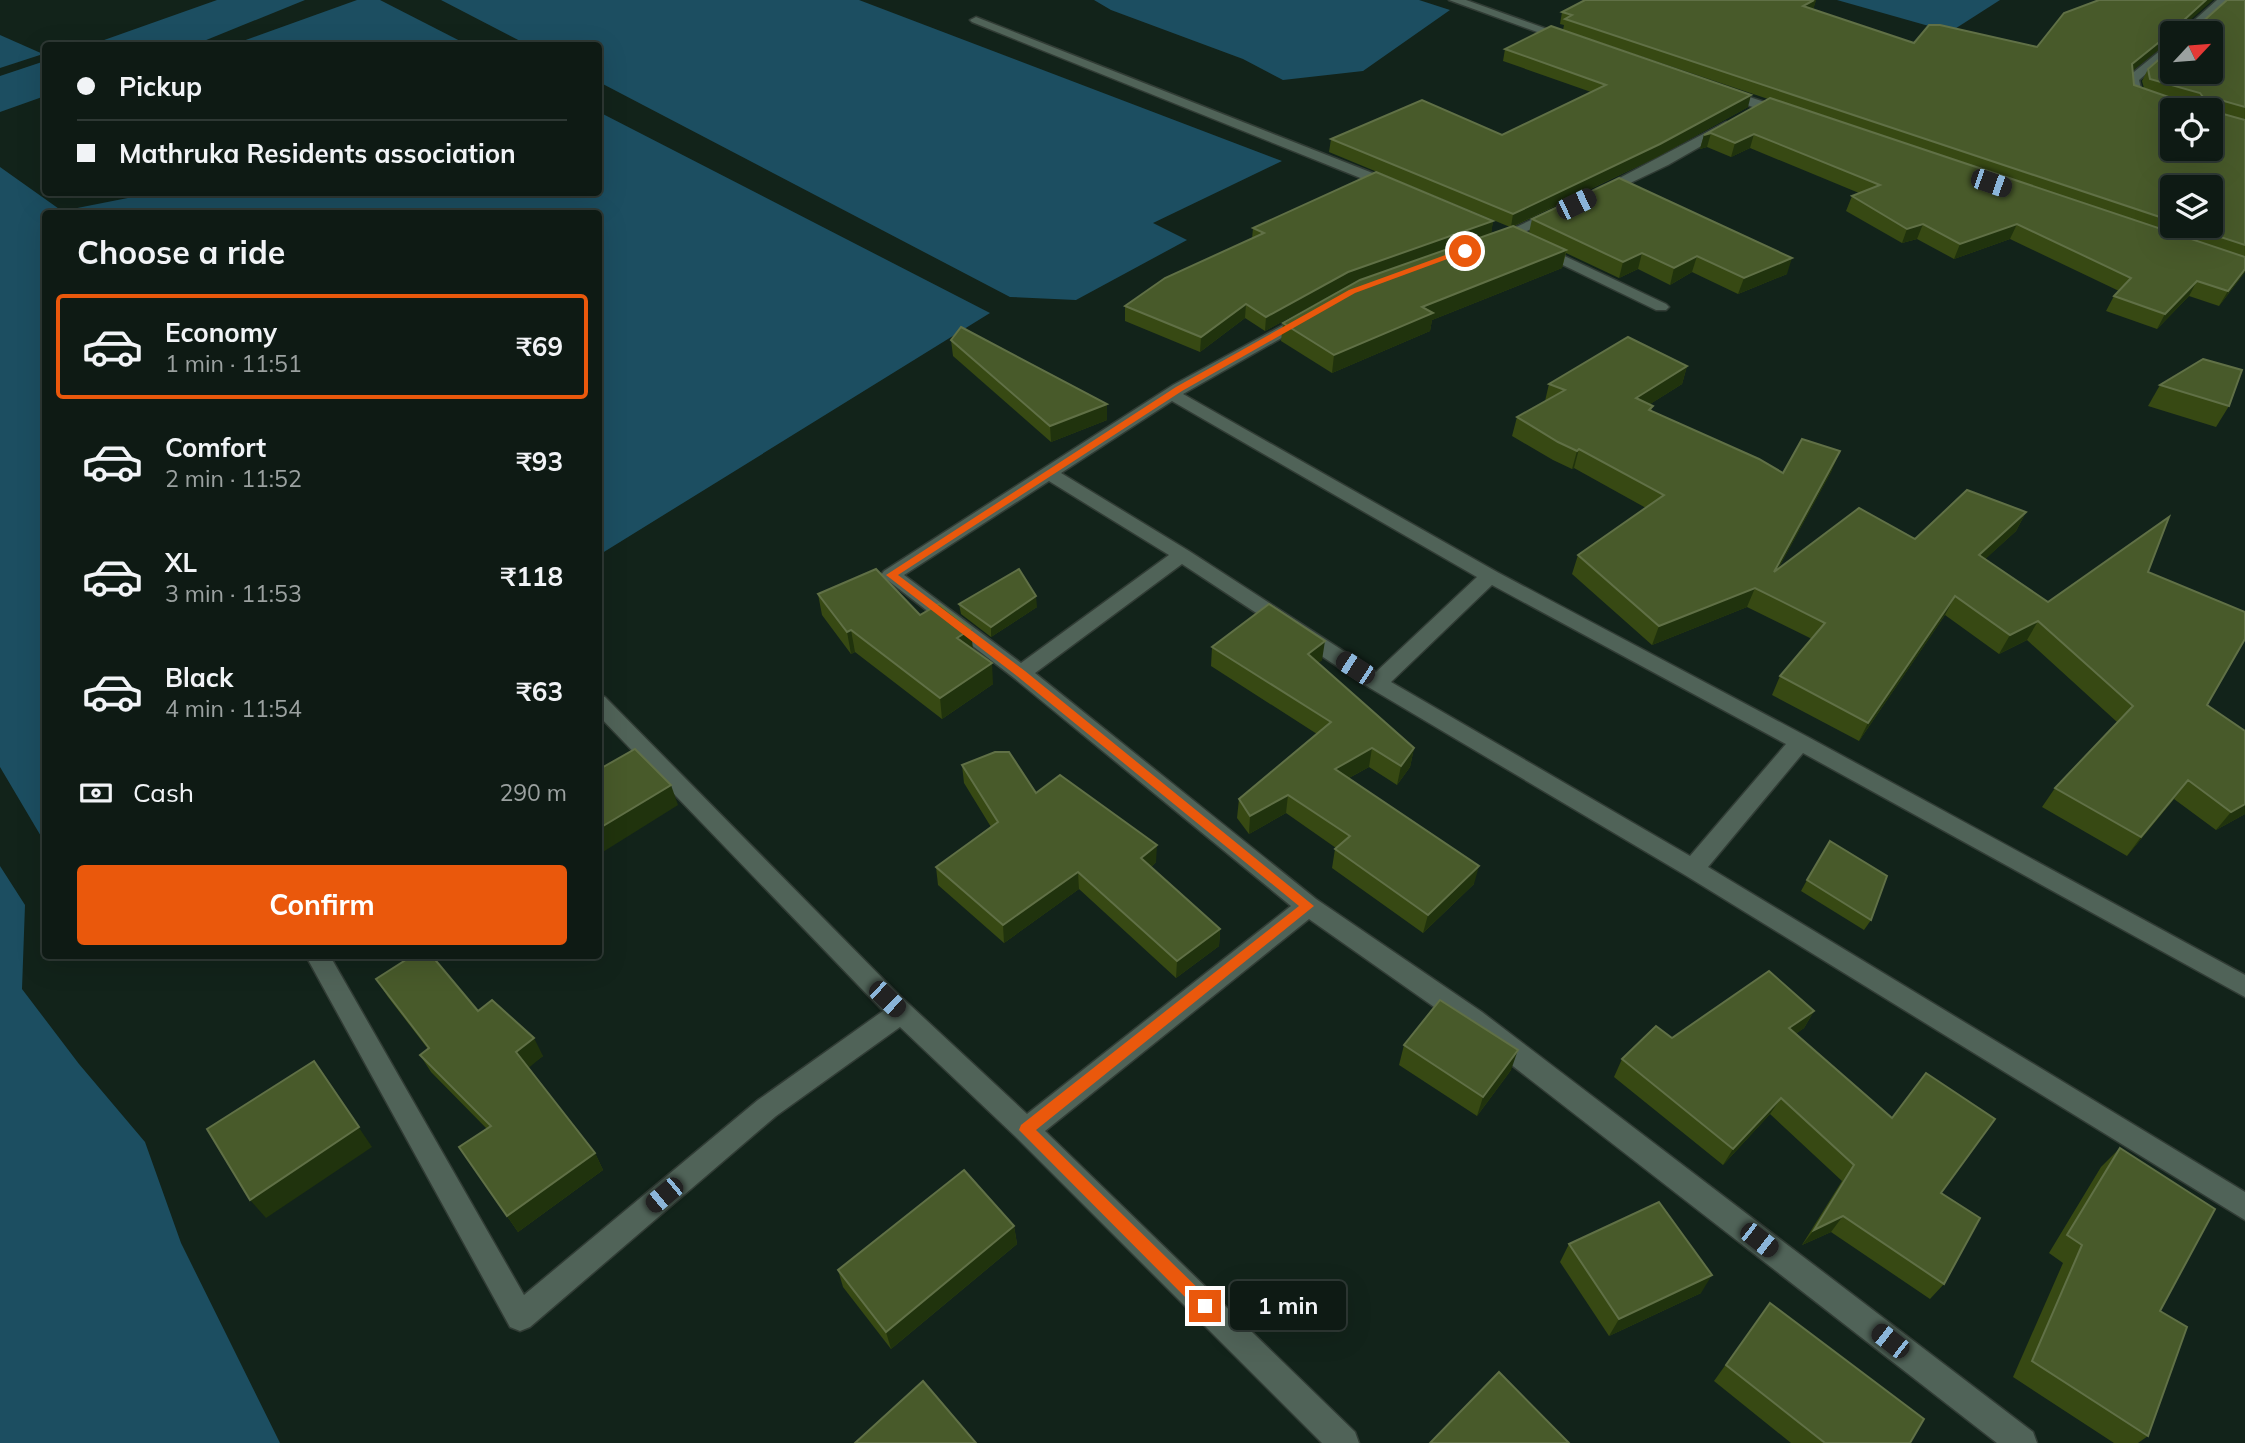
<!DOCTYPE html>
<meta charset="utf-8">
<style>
body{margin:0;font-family:Mulish,sans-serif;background:#1c2722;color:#f1f3f6;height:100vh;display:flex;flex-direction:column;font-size:26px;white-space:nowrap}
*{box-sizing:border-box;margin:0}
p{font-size:23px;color:#9ba1a0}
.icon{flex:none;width:38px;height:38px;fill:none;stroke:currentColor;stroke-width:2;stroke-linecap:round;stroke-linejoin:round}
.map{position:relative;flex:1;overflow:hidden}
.side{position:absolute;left:42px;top:210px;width:560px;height:749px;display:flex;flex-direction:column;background:#0e1a14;border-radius:7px;box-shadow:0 7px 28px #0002,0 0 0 2px #2e3834}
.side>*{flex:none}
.banner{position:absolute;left:42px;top:42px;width:560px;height:154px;border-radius:7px;box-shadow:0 7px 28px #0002,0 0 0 2px #2e3834;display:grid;align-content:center;height:154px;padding:0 35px;background:#0e1a14}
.needle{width:46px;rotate:64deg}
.fabs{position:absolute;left:2160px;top:21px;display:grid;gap:14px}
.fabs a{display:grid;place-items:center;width:63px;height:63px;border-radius:7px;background:#0e1a14;box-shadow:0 7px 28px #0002,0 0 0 2px #2e3834;font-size:35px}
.end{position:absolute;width:32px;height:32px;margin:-16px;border:9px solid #ea580c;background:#fff;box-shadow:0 0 0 4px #fff}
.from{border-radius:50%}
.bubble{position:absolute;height:49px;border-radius:7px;background:#0e1a14;box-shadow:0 7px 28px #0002,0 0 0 2px #2e3834;font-size:23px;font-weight:700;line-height:49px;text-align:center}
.car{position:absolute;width:21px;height:42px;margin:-21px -10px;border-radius:9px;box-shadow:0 0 5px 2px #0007;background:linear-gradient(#222 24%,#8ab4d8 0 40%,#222 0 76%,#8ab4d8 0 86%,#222 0)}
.banner b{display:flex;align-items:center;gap:24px;height:66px;font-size:26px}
.banner b+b{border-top:2px solid #2e3834}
.banner i{width:18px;height:18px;background:#f1f3f6}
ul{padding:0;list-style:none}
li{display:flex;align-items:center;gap:21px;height:105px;margin:0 14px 10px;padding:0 21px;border:4px solid transparent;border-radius:7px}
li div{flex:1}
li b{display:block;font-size:26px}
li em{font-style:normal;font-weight:700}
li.current{border-color:#ea580c}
li>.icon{width:63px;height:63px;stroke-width:1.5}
h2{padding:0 35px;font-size:32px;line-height:84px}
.pay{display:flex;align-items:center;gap:18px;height:77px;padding:0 35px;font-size:26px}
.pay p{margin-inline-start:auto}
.primary-button{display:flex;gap:14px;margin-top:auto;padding:14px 35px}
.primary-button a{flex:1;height:80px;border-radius:7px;background:#ea580c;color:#fff;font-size:28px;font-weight:700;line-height:80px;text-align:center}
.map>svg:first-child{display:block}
</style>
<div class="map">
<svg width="2245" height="1443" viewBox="0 0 2245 1443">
<rect width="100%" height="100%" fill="#12231a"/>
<g fill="#1c4e61">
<path d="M217 0H305L194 45H90Z"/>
<path d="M357 0H380L468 45H232Z"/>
<path d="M441 0H859L1282 161 1153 223 1187 240 1076 300 1010 297 599 82 598 46 528 45Z"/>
<path d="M1094 0H1419L1450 10 1363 71 1283 80 1243 59 1111 10Z"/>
<path d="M1837 0H2000L1950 32Z"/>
<path d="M0 35 43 54 0 68Z"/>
<path d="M45 61V96L0 112V76Z"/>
<path d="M599 112 990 313 599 555 598 214H46L45 843 0 767V167L62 211 143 195 141 192H598Z"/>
<path d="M0 866 25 905 22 989 79 1064 145 1142 181 1243 280 1443H0Z"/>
</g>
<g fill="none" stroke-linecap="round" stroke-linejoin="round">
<g stroke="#313c35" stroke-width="3">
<g id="minor">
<path d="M1449 0H1466L1575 39 1565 42Z"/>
<path d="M2217 0H2230L2193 33H2180Z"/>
<path d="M976 17 1398 183 1400 186 1393 190 1388 189 972 22 970 20Z"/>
<path d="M2172 41V51L2139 80 2142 93 2193 107 2194 110H2175L2130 95 2129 76Z"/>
<path d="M1722 88 1789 110 1790 113 1789 116H1779L1718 95V89Z"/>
<path d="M1726 122 1731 123V129L1668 165 1605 195H1595L1593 192Z"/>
<path d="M1555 209 1560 210V216L1500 243 1495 244 1488 240Z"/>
<path d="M1539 244 1666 304 1669 307 1666 310H1656L1534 251 1532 248Z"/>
<path d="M1307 312 1315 317 1313 320 1183 394 1497 572 1808 737 2245 975V997L1803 753 1708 867 2245 1192V1220L1685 875 1370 688 1182 564 1035 673 1316 899 1482 1012 2033 1432 2037 1443H1997L1464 1028 1309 919 1045 1131 1355 1432 1359 1443H1322L1017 1138 900 1027 776 1116 530 1327 520 1331 510 1327 306 956H330L524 1295 758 1100 883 1011 598 715V695L605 697 896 992 1027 1114 1291 906 1014 678 881 575 884 571 1173 385ZM1172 401 1477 577 1376 672 1189 551 1061 473ZM1049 481 1169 555 1021 663 904 575ZM1492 585 1786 744 1690 856 1391 682Z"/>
</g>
</g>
<use href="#minor" fill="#506358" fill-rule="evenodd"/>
</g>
<g fill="#374913" fill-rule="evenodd">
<path d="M1585 0H1816L1813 9 1914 43 2037 47 2187 23 2200 24 2245 0V272L2219 306 2189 296 2157 329 2106 311 2114 296 2119 291 2010 239 1954 259 1917 239 1902 243 1846 211 1852 196 1859 193 1750 148 1731 157 1707 147 1700 149 1704 135 1768 99 1563 30 1564 25 1560 24 1562 12ZM2172 33H2210L2148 69 2142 81 2144 88 2134 85 2132 71 2172 39ZM2172 187 2210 226H2172Z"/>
<path d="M1505 49 1748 107 1657 157 1514 226 1529 233 1532 219 1787 274 1738 294 1692 272 1670 285 1638 269 1619 278 1566 253 1562 268 1432 320 1430 331 1332 373 1281 341 1283 323 1352 284 1346 287 1265 331 1245 318 1200 352 1125 321V306L1252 239 1253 228 1493 221 1491 233 1510 227 1329 152 1331 139 1502 135 1591 92 1503 61Z"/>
<path d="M951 340 1107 420 1051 442 953 356Z"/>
<path d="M1687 366 1682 384 1650 404 1652 411 1783 473 1832 470 1778 569 2026 512 2016 531 1985 559 2048 602 2148 572 2207 705 2245 814 2216 830 2174 799 2127 856 2042 807 2055 788 2117 722 2027 640 1999 654 1945 615 1859 741 1772 695 1780 676 1812 639 1747 607 1652 645 1572 574 1578 555 1646 508 1574 468 1572 469 1553 460 1512 436 1517 417 1545 401 1549 384Z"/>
<path d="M2160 385 2229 406 2216 427 2148 406Z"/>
<path d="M818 594 920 615 973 650 993 684 942 719 855 652 851 654 822 615Z"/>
<path d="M959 604 1037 607 991 637 961 614Z"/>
<path d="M1212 647 1322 660 1318 663 1414 748 1410 767 1397 785 1369 767 1349 778 1474 884 1423 933 1332 868 1335 849 1336 848 1286 813 1249 834 1237 818 1239 799 1317 734 1211 666Z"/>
<path d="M962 765 1036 793 1156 862 1151 867 1220 929 1219 946 1176 978 1079 889 1004 943 938 885 936 867 991 827 964 783Z"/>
<path d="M1807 880 1871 920 1864 930 1801 891Z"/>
<path d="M376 979 478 1011 543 1056 528 1067 595 1153 603 1170 518 1232 459 1147 487 1129 431 1072 420 1055 428 1049 388 997Z"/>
<path d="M1814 1011 1804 1028 1795 1034 1941 1193 1944 1284 1930 1299 1831 1232 1802 1245 1842 1181 1770 1114 1723 1165 1614 1077 1622 1059 1672 1038Z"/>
<path d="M1404 1045 1511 1070 1477 1116 1399 1065Z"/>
<path d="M2120 1148 2160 1311 2148 1436 2138 1443H2114L2013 1377 2063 1263 2049 1253 2101 1167Z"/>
<path d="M1014 1226 1017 1244 891 1349 843 1287 838 1270Z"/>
<path d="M1569 1244 1701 1293 1609 1336 1560 1262Z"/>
<path d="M1770 1303 1910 1443H1791L1714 1381Z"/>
</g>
<g fill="#20330d">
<path d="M1814 0H1816L1813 10 1803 6Z"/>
<path d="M2206 0H2213L2180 29 2184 20Z"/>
<path d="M2178 27 2175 33H2172V39L2126 76 2132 64Z"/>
<path d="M1751 95 1748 107 1657 157 1511 227 1513 214Z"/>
<path d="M1711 133 1707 147 1700 149 1704 135Z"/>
<path d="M1754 134 1750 148 1731 157 1735 143Z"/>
<path d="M1493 221 1491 235 1346 287 1265 331 1266 317 1348 272Z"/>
<path d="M1923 224 1917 239 1902 243 1907 229Z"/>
<path d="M2017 224 2010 239 1954 259 1960 244Z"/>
<path d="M1566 250 1562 268 1432 320 1430 331 1332 373 1334 355 1422 307Z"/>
<path d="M1642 253 1638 269 1619 278 1623 262Z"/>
<path d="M1697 256 1692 272 1670 285 1674 268Z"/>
<path d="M1792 258 1787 274 1738 294 1744 278Z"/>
<path d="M2245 269V272L2219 306 2228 291Z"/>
<path d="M2197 281 2189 296 2157 329 2165 314Z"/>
<path d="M1246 304 1245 318 1200 352 1201 337Z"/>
<path d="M1687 366 1682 384 1631 416 1636 398Z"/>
<path d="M1107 404V420L1051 442 1050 426Z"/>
<path d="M1579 449 1574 468 1572 469 1577 451Z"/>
<path d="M1840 451 1832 470 1766 591 1774 572Z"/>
<path d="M2026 512 2016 531 1969 574 1979 555Z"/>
<path d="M1755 588 1747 607 1652 645 1659 626Z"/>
<path d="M1036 596 1037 607 991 637V627Z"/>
<path d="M1955 596 1945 615 1859 741 1868 723Z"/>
<path d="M2038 621 2027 640 1999 654 2010 635Z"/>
<path d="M971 629 973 650 957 638Z"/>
<path d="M851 630 855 652 851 654 847 632Z"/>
<path d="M1325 641 1322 660 1306 673 1308 654Z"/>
<path d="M992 663 993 684 942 719 940 698Z"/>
<path d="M1372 748 1369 767 1332 787 1335 769Z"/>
<path d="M1414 748 1410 767 1397 785 1401 766Z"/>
<path d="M2188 780 2174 799 2127 856 2141 837Z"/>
<path d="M671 785 678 805 598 855V829Z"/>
<path d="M1288 795 1286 813 1249 834 1250 816Z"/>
<path d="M2245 804V814L2216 830 2231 812Z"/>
<path d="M1157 845 1156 862 1141 876V858Z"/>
<path d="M1479 866 1474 884 1423 933 1428 915Z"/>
<path d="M1078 872 1079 889 1004 943 1003 925Z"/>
<path d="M1220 929 1219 946 1176 978 1177 961Z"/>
<path d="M1814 1011 1804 1028 1779 1046 1789 1028Z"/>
<path d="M534 1038 543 1056 526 1070 516 1052Z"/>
<path d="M1518 1050 1511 1070 1477 1116 1483 1097Z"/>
<path d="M314 1061 372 1147 266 1218 250 1200Z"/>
<path d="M1781 1098 1770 1114 1723 1165 1733 1149Z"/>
<path d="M595 1153 603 1170 518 1232 507 1216Z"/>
<path d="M1843 1216 1831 1232 1802 1245 1814 1230Z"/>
<path d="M1014 1226 1017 1244 891 1349 886 1332Z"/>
<path d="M1712 1275 1701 1293 1609 1336 1619 1319Z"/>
</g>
<g fill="#485a2a" stroke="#607046" stroke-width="2" fill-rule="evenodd">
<path d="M1585 0H1814L1803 6 1914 43 1929 25H1940L2037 47 2064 13 2099 0H2206L2184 20V23L2200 24 2227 0H2245V107L2217 99 2214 101 2216 112 2245 120V245L2187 226H2210V187H2172V221L1565 19 1572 15 1562 12ZM2178 27 2180 30V33H2210V72H2172V48L2148 69 2150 79 2200 93 2203 97 2200 101H2180L2134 85 2132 64ZM2172 110H2210V149H2172Z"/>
<path d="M1551 26 1751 95 1660 144 1513 214 1331 139 1422 100 1502 135 1606 85 1505 49Z"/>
<path d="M1770 98 2245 257V269L2228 291 2197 281 2165 314 2114 296 2131 278 2017 224 1960 244 1923 224 1907 229 1852 196 1880 185 1754 134 1735 143 1711 133 1704 135Z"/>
<path d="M1376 172 1493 221 1348 272 1266 317 1246 304 1201 337 1125 306 1165 278 1264 233 1253 228Z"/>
<path d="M1619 178 1792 258 1744 278 1697 256 1674 268 1642 253 1623 262 1532 219Z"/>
<path d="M1513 226 1566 250 1422 307 1433 313 1334 355 1283 323 1360 280Z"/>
<path d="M961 327 1107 404 1050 426 951 340Z"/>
<path d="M1628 337 1687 366 1636 398 1653 406 1649 410 1759 459 1783 473 1802 439 1840 451 1774 572 1859 508 1915 539 1967 490 2026 512 1979 555 2048 602 2169 517 2148 572 2245 612V639L2207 705 2245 731V804L2231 812 2188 780 2141 837 2055 788 2133 706 2038 621 2010 635 1955 596 1868 723 1780 676 1825 623 1755 588 1659 626 1578 555 1664 495 1579 449 1577 451 1558 442 1517 417 1565 390 1549 384Z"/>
<path d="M2203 359 2242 370 2229 406 2160 385Z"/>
<path d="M876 569 920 615 939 604 971 629 957 638 992 663 940 698 851 630 847 632 818 594Z"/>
<path d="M1019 569 1036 596 991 627 959 604Z"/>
<path d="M1269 604 1325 641 1308 654 1414 748 1401 766 1372 748 1335 769 1479 866 1428 915 1335 849 1350 836 1288 795 1250 816 1239 799 1331 722 1212 647Z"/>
<path d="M635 749 671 785 598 829V770Z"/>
<path d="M995 752H1009L1036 793 1060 775 1157 845 1141 858 1220 929 1177 961 1078 872 1003 925 936 867 998 822 962 765Z"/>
<path d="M1830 841 1887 876 1871 920 1807 880Z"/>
<path d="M412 956H432L478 1011 492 1000 534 1038 516 1052 595 1153 507 1216 459 1147 491 1126 420 1055 429 1048 376 979Z"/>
<path d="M1769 971 1814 1011 1789 1028 1892 1118 1926 1073 1995 1119 1941 1193 1980 1218 1944 1284 1843 1216 1814 1230 1854 1165 1781 1098 1733 1149 1622 1059 1656 1026 1672 1038Z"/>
<path d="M1440 1000 1518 1050 1483 1097 1404 1045Z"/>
<path d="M314 1061 359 1127 250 1200 207 1129Z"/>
<path d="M2120 1148 2215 1209 2160 1311 2187 1327 2148 1436 2032 1361 2082 1245 2067 1235Z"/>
<path d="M964 1170 1014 1226 886 1332 838 1270Z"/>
<path d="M1659 1202 1712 1275 1619 1319 1569 1244Z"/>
<path d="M1770 1303 1924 1419 1910 1443H1825L1726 1365Z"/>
<path d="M1499 1372 1569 1443H1430Z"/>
<path d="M923 1381 976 1443H855Z"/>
</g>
<path fill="#ea580c" d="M1462 249 1469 251 1355 293 1182 391 898 575 1025 671 1314 906 1036 1130 1210 1300 1213 1306 1210 1311 1205 1314 1199 1311 1019 1130 1021 1125 1299 906 1017 676 886 575 1176 387 1349 290Z"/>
</svg>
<div class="fabs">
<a><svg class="needle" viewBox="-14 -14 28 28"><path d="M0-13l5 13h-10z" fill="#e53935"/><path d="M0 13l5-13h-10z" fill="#9ba1a0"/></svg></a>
<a><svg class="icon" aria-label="locate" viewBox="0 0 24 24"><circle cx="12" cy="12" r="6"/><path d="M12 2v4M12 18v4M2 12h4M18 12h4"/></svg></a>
<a><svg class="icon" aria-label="layers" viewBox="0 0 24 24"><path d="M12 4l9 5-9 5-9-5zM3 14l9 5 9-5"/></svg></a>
</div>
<i class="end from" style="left:1465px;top:251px"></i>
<i class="end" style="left:1205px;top:1306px"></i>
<div class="bubble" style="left:1230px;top:1281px;width:116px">1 min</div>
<i class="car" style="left:1991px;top:183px;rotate:109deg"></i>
<i class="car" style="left:1576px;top:204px;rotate:64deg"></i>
<i class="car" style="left:1355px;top:668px;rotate:303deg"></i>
<i class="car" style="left:887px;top:999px;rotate:134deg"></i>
<i class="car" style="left:664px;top:1195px;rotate:230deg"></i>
<i class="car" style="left:1759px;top:1240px;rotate:128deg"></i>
<i class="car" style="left:1890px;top:1341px;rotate:308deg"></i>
<div class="banner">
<b><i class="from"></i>Pickup</b>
<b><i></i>Mathruka Residents association</b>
</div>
<section class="side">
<h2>Choose a ride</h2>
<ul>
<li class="current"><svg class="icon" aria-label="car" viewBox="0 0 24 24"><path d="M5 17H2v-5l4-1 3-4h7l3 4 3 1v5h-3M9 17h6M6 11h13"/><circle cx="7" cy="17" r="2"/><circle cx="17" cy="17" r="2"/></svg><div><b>Economy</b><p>1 min · 11:51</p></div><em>₹69</em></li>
<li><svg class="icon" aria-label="car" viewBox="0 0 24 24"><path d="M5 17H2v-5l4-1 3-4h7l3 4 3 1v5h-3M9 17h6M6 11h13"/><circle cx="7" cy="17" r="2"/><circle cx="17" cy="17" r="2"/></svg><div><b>Comfort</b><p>2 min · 11:52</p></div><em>₹93</em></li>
<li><svg class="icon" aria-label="car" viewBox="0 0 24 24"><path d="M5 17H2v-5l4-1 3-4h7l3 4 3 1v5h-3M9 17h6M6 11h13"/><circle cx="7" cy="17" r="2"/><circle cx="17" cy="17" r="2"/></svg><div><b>XL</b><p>3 min · 11:53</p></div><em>₹118</em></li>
<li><svg class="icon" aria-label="car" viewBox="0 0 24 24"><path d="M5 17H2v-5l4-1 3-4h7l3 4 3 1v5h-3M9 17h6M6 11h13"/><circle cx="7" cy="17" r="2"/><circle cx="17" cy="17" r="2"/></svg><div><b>Black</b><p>4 min · 11:54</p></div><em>₹63</em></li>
</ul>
<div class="pay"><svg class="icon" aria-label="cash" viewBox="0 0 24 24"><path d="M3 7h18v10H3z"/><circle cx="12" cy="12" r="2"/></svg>Cash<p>290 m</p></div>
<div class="primary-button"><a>Confirm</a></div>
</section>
</div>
